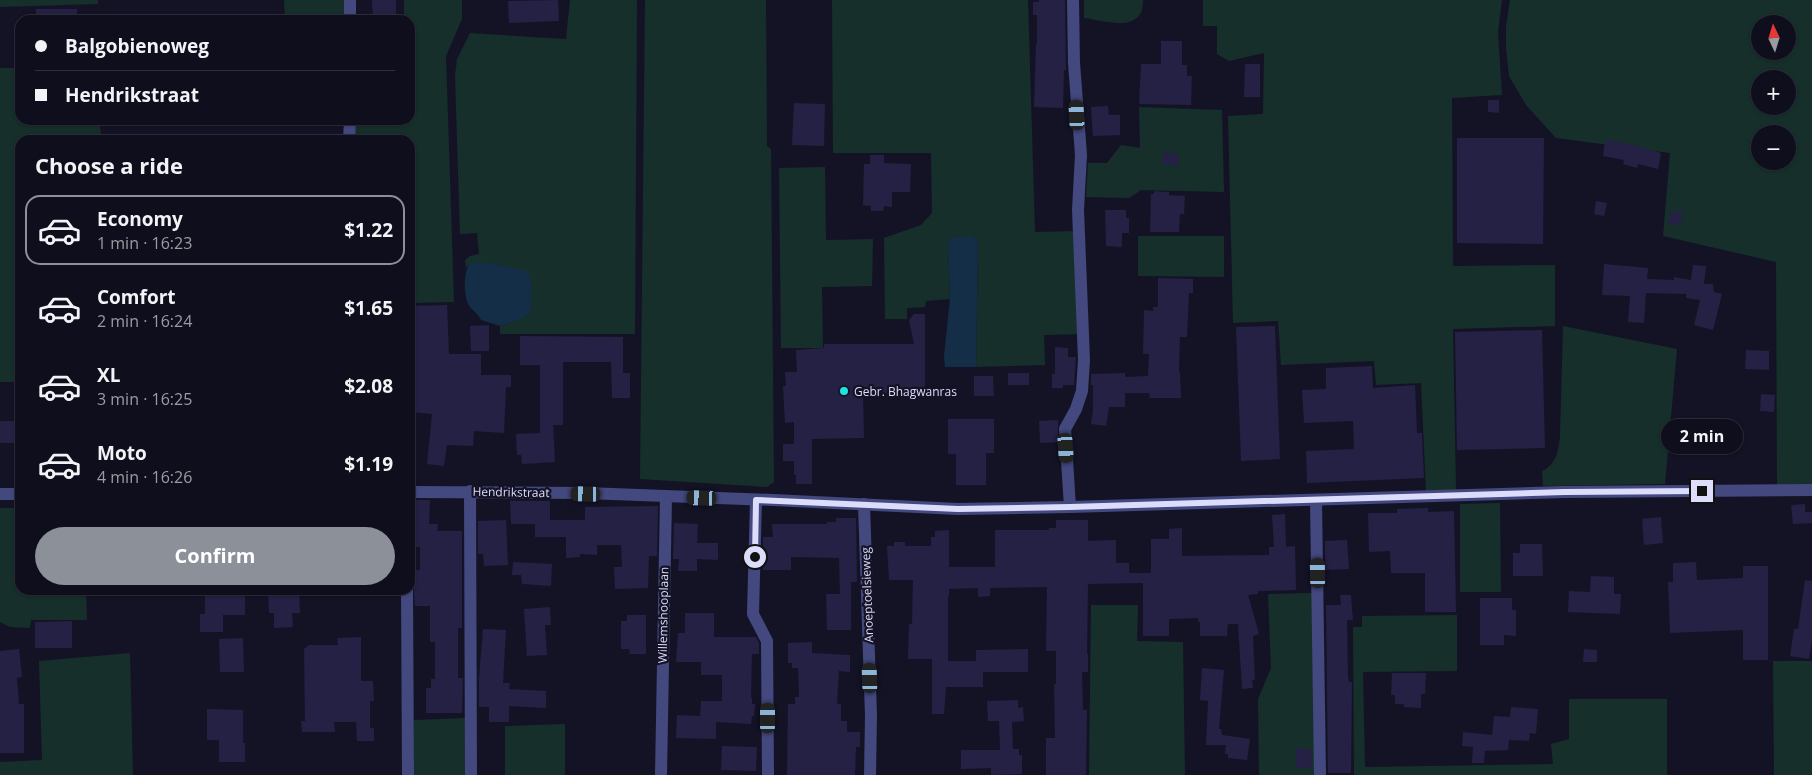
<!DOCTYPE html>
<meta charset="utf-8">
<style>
body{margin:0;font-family:"Open Sans",sans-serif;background:#181725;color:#f1f3f6;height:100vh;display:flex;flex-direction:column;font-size:19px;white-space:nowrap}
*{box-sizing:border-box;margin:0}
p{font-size:16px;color:#9b9ca3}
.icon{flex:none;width:28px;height:28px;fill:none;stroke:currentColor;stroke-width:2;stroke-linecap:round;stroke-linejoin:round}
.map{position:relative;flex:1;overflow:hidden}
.drawer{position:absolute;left:15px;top:135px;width:400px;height:460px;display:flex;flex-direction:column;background:#0f0e1c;border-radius:15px;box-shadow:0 1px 4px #0004,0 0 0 1px #2f2e3b}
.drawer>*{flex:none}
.top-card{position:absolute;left:15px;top:15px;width:400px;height:110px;border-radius:15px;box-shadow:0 1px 4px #0004,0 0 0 1px #2f2e3b;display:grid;align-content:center;height:110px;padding:0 20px;background:#0f0e1c}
.needle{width:32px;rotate:356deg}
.fabs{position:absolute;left:1751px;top:15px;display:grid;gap:10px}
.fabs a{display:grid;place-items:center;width:45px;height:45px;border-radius:50%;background:#0f0e1c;box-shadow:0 1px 4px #0004,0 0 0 1px #2f2e3b;font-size:25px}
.end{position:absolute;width:22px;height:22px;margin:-11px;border:6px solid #dcdcfb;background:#111;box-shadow:0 0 0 2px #111}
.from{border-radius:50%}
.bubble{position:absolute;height:35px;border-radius:18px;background:#0f0e1c;box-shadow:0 1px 4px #0004,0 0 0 1px #2f2e3b;font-size:16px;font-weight:700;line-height:35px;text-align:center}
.car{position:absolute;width:15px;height:30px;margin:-15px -8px;border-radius:6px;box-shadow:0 0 4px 1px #0007;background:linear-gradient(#222 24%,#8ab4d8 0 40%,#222 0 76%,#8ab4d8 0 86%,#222 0)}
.top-card b{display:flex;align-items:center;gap:18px;height:48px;font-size:19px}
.top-card b+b{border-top:1px solid #2f2e3b}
.top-card i{width:12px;height:12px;background:#f1f3f6}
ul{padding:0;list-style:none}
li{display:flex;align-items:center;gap:15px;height:70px;margin:0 10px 8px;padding:0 10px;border:2px solid transparent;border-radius:15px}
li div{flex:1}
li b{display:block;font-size:19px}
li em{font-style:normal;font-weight:700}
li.selected{border-color:#8c9099}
li>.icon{width:45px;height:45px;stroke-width:1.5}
h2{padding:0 20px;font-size:22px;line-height:60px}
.primary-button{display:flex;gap:10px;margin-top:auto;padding:10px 20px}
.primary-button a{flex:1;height:58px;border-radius:30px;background:#8c9099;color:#fff;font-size:20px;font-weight:700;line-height:58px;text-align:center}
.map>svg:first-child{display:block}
</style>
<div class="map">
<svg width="1812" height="775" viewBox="0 0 1812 775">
<rect width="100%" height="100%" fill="#141326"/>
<g fill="#162f2b" fill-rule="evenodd">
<path d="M0 0H98V4L0 7Z"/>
<path d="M284 0H347V20H285Z"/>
<path d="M404 0H462V19L446 56 454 302 410 303V140H353V120H410V20H404Z"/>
<path d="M570 0H637L635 334H500V326L521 319 497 265 488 263H470L466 268 465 260 470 256 479 254 477 233 460 234 455 76 457 59 470 33 566 39Z"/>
<path d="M645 0H766L767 146 771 149 774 482 767 487 640 479Z"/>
<path d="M832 0H1028L1035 232 1080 231 1088 334 1044 335 1045 365 976 367 978 243 974 236 948 243 950 299 926 301 925 307 907 308V319H885L884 238 921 225 932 213 931 153H833Z"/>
<path d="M1084 0H1143C1144 34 1105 21 1084 18Z"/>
<path d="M1203 0H1502L1498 32 1502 95 1452 98 1453 266 1555 265V326L1453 329 1456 490 1426 491 1421 383 1376 385 1374 361 1281 365 1278 321 1233 323 1228 116 1263 114 1264 53 1229 61 1217 54V26H1203Z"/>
<path d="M1510 0H1812V484L1777 485 1776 262 1663 236 1670 153 1556 138 1526 105 1509 76 1506 48V27ZM1760 24H1788V51H1760ZM1760 79H1788V106H1760ZM1760 134H1788V161H1760Z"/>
<path d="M0 68H20V120H100L101 140H20V382H0Z"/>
<path d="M1139 107 1222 110 1224 192 1141 190 1129 198 1086 197 1088 163H1107L1121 145 1140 148Z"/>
<path d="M825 167 826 240 873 239 872 286 822 287 823 348H781L779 168Z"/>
<path d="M1138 236H1224V277L1138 276Z"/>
<path d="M1563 326 1677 349 1665 484 1543 486 1542 471C1557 464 1558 452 1560 437Z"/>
<path d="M1500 503 1501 592H1460V504Z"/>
<path d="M0 508H20V590H86L87 620H31L30 628 10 627 0 622Z"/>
<path d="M1312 593 1315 775H1259L1258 699 1271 668 1268 594Z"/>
<path d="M1091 605H1138L1137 641 1183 642 1185 775H1089Z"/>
<path d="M1457 615V671L1363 672 1365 767 1553 764 1551 744 1569 739V699H1667V775H1354L1353 627H1362V616Z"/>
<path d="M130 653 133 775H0V762L42 760 39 661Z"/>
<path d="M1773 661H1812V775H1774Z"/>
<path d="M467 718V775H414V720Z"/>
<path d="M565 724V775H505V726Z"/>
</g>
<g fill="#152e47">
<path d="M974 236 978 243 976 367H945L944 356 950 299 948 243 953 237Z"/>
<path d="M470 263H488L524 270 528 273 531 280 532 304 530 313 521 319 500 326 481 320C478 313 474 312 470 307 463 297 463 273 470 263Z"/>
</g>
<g fill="#242144">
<path d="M372 0H396V20H373Z"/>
<path d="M558 0 559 21 509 23 508 1Z"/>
<path d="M1039 0H1065L1066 70H1064L1063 108 1034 107 1036 44 1037 45V15H1033V2H1039Z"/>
<rect x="36" y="9" width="41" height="11"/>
<path d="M1161 41H1182V65H1187V76H1192L1191 105 1139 104 1141 64H1161Z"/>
<path d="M1245 64H1260V97H1244Z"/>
<path d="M1488 100H1499V113L1488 112Z"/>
<path d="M794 103 825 104 824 146 792 145Z"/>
<path d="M1108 106 1109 115H1120V135L1093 136 1091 107Z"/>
<path d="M1457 138H1544L1543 244 1457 243Z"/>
<path d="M1605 140 1630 144 1661 153 1658 169 1638 164 1637 168 1623 164 1624 160 1603 156Z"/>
<path d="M1163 152 1179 154 1178 166 1162 164Z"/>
<path d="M870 155H884V163L911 164 910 192H892V207L884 206 883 211H871V206L863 205 864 164H870Z"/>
<path d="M1154 191 1169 192V195L1185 196 1184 214H1180L1179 232H1150L1151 194H1154Z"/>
<path d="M1596 201 1607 203 1604 216 1594 214Z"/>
<path d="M1105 210H1126V218H1129V233H1122V247L1106 246Z"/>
<path d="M1671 211 1682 212 1681 225 1669 224Z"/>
<path d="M1604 264 1648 268 1647 279 1674 280V277L1691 280 1693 265 1706 266 1704 284H1713L1714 292 1722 294 1713 330 1694 325 1700 300 1686 298V294L1646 293 1644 323 1628 322 1630 296 1602 295Z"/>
<path d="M1158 278 1193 279V293H1189L1187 337H1180L1179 372H1180L1181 398H1150L1149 393H1125V407H1109L1106 426 1091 424 1093 411V385H1091V374L1125 373V377L1148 376 1149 354H1143L1144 310 1153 311V307H1158Z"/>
<path d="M447 305 449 354H481V375H511V387H506L504 433 474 431 473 446 447 445 444 466 427 464 432 414 410 412V306Z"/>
<path d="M914 314H925V393H863L864 438 812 439V484H796V475H794V461H783V444H794V422L785 423 783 386H786L785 372H797L796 350 824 348V344H914L909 320Z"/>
<path d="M489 325V351H471L470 326Z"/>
<path d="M1275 326 1280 459 1241 461 1236 327Z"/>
<path d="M1542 330 1545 448 1457 450 1455 332Z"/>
<path d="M520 336 623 337V373H630V398H612L611 362H563V425H553L555 462 522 464 521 455H517L516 434 540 433V365H520Z"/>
<path d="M1055 347 1068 348V357H1076L1074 385H1063V388H1052V374H1055Z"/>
<path d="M1746 350 1769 351V370L1745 369Z"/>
<path d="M1372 366 1373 388 1415 385 1417 433H1422L1424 478 1307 483 1306 451 1354 449 1353 421 1304 423 1302 390 1326 389V368Z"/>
<rect x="1008" y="373" width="21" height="12"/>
<path d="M974 376H993L994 396H974Z"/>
<path d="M1761 394 1775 395 1774 412 1760 411Z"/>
<path d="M948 419H994V453H986V485H956V454H948Z"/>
<path d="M1058 420V442L1040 443 1039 421Z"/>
<rect x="0" y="421" width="18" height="22"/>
<path d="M412 500H430L429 524H438L437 531H462V628H458V678H463L462 713H426V688H431V679H435V642H430V606H415L413 579 416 578V570H420V547H412L410 520H412Z"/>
<path d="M510 501H550V520H585V507L658 506 657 556H649L648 588 615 589 614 567H622L621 545H597V555L580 554V557L566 558V537H535V524H511Z"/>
<path d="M1805 504V512H1812V523L1793 524 1791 505Z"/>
<path d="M1428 508V512L1454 511 1456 612H1425V573H1391L1390 551 1369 552 1368 513H1397V509Z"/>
<path d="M1285 514 1286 547 1295 546 1296 590 1258 591V594L1248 595 1259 634 1253 636 1255 680H1252L1253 688 1242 689 1238 624H1228L1227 636H1200V622H1198V618L1169 619V636H1143V583L1088 584 1087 654H1088V672H1082L1083 710H1087L1086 775H1046V738H1055L1054 684H1056V651H1046L1047 587 990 588V596L978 597V588L949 589V596H948V661H976V650L1028 649V672H983V687H946L944 714H932V659H908L909 624H912L913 580H889L887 546H894V542H905V546H931V537H935V531L949 530V567H995V530H1049V528H1056V520H1088V541L1116 540V563H1129V573H1151V539H1169V529L1182 528V556L1269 555V547H1274L1272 515Z"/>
<path d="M1661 517 1663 543 1644 545 1642 519Z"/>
<path d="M836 518H856L857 582H851V630H827L826 594H840L839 558 791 557V570H763V537H773L772 524H827V522H836Z"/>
<path d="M506 520 508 565 484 566 483 554H478V521Z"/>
<path d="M674 523 698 524 697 543H718V560L697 559V571H678L679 559H673Z"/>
<path d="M1347 540 1349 569 1325 570V541Z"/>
<path d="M1520 544H1542L1543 576H1513V553H1520Z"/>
<path d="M513 562 552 564 551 586 522 584 521 575H512Z"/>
<path d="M1696 562 1697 580 1743 578V566H1768V660H1743V630L1670 633 1668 582H1673V563Z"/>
<path d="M1591 576 1614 577V594H1621L1620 614 1568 612 1569 591 1590 592Z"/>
<path d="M1805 580 1812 581V640L1809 659 1790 656 1794 629H1798Z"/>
<path d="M205 590H245V615H223V632H200V614H205Z"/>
<path d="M268 590H299L300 613H292L293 627 274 628V613H269Z"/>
<path d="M1340 595H1351L1353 620H1347L1348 677 1349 682H1352L1351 773H1328L1326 605H1341Z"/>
<path d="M1480 598H1512V610H1516V636L1504 635V645H1480Z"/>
<path d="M550 607 551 625H545L547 655 527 656 524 609Z"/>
<path d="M685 613H714V637H756L759 643V654H752L751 698H752V704H755L754 716H752L751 724 716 722V739L676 738 677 715 700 716 701 701H722V675H701V662H676L678 633H685Z"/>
<path d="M627 615H646V654H630L629 649H621V621H627Z"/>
<path d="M72 621V648H35V622Z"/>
<path d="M483 629 506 630 503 683H510L509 689 546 691V708L509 706V722H489V707H479V678Z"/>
<path d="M361 637V681H373L374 701H370V728H374V741H357L356 722H334L335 732H302L301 721H305L304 649 309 645H338L337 638Z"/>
<path d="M243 638 244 672H220L219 639Z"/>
<path d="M812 642V653L850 655V672L839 671 837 704H841V721H847V732H860V747H856L855 775H787L788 704H795V697H799L798 668H792V663H788V643Z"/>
<path d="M19 649 22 677 17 678 19 704H24V753H0V651Z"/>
<path d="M1584 649 1597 650V662H1583Z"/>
<path d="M1202 668 1224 670 1219 729H1221L1222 735 1250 739 1247 760 1228 758V754H1225L1226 745H1206L1208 701 1200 700Z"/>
<path d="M1392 673H1426L1425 694H1421V708L1404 707V704H1395V695H1391Z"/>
<path d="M1018 700V708L1023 707 1024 721 1012 722 1013 749H1019V755H1022V774L991 775V768L961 769V750H1000L999 721H988L987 701Z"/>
<path d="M1511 707 1538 709 1536 734 1530 733 1529 741 1509 740 1508 750 1485 751 1484 763H1472L1473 747 1462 746 1463 732 1492 735 1494 716 1510 717Z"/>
<path d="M207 709 243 710V743H245V762H219V740H207Z"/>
<path d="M722 746 757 747 756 771 721 770Z"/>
<path d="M1296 748 1311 749 1312 768H1296Z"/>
</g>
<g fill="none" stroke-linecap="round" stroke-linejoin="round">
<g stroke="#43487f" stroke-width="12">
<path d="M350 20V0"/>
<path d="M349 140 350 120"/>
<path d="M470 491 471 775"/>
<path d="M410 492 586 493 773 500 958 509 1070 507 1564 492 1812 490"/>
<path d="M0 494H20"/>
<path d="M756 500 753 614 767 641 768 775"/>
<path d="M1316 500 1320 775"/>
<path d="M864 504 871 716 870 775"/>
<path d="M1070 507 1065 429 1076 409 1082 391 1084 360 1078 210 1081 155 1074 63 1073 0"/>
<path d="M407 590 408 775"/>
<path d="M661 775 666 496"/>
</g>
</g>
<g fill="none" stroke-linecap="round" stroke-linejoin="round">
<path stroke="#dcdcfb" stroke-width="6" d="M755 557 756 500 958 509 1070 507 1564 492 1702 491"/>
</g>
<circle fill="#1fe3e1" stroke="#141326" stroke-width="2" cx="844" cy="391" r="5"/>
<g text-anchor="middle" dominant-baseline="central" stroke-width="4.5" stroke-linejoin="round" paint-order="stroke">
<g font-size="12" fill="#dcdcfb" stroke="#141326" text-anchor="start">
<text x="854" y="391">Gebr. Bhagwanras</text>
</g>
<g font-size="12" fill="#dcdcfb" stroke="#141326">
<text transform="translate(511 492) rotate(1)">Hendrikstraat</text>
<text transform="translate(867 595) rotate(-92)">Anoeptoelsieweg</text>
<text transform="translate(663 615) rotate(-89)">Willemshooplaan</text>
</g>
</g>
</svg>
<div class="fabs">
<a><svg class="needle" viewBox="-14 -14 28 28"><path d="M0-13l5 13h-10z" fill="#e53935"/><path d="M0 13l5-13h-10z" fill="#9b9ca3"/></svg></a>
<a>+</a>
<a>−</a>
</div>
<i class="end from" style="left:755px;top:557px"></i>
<i class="end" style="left:1702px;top:491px"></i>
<div class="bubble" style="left:1661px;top:419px;width:82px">2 min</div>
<i class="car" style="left:1077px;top:115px;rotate:357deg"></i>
<i class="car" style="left:1066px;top:448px;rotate:176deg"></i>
<i class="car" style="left:586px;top:494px;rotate:271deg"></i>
<i class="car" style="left:702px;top:498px;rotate:272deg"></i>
<i class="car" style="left:1318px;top:573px;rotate:359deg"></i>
<i class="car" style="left:870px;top:678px;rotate:358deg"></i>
<i class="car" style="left:768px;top:718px;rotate:0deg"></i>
<div class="top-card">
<b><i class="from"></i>Balgobienoweg</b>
<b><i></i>Hendrikstraat</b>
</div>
<section class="drawer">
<h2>Choose a ride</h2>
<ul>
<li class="selected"><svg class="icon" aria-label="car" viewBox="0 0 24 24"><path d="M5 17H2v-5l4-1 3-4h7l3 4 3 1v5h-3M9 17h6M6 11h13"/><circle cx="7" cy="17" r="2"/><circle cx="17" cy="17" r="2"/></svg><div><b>Economy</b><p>1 min · 16:23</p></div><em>$1.22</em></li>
<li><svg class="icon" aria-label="car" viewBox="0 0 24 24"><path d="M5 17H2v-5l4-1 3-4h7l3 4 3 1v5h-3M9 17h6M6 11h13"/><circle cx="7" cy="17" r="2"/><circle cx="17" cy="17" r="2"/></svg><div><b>Comfort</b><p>2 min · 16:24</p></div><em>$1.65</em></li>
<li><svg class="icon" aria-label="car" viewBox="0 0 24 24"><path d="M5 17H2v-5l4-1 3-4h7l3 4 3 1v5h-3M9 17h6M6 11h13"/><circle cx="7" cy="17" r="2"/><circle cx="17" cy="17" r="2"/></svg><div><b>XL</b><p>3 min · 16:25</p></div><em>$2.08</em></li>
<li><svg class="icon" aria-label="car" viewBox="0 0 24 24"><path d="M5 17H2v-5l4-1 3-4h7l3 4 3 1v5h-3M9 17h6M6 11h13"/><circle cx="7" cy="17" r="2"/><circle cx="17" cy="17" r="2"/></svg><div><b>Moto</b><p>4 min · 16:26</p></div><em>$1.19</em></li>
</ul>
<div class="primary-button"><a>Confirm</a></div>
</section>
</div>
